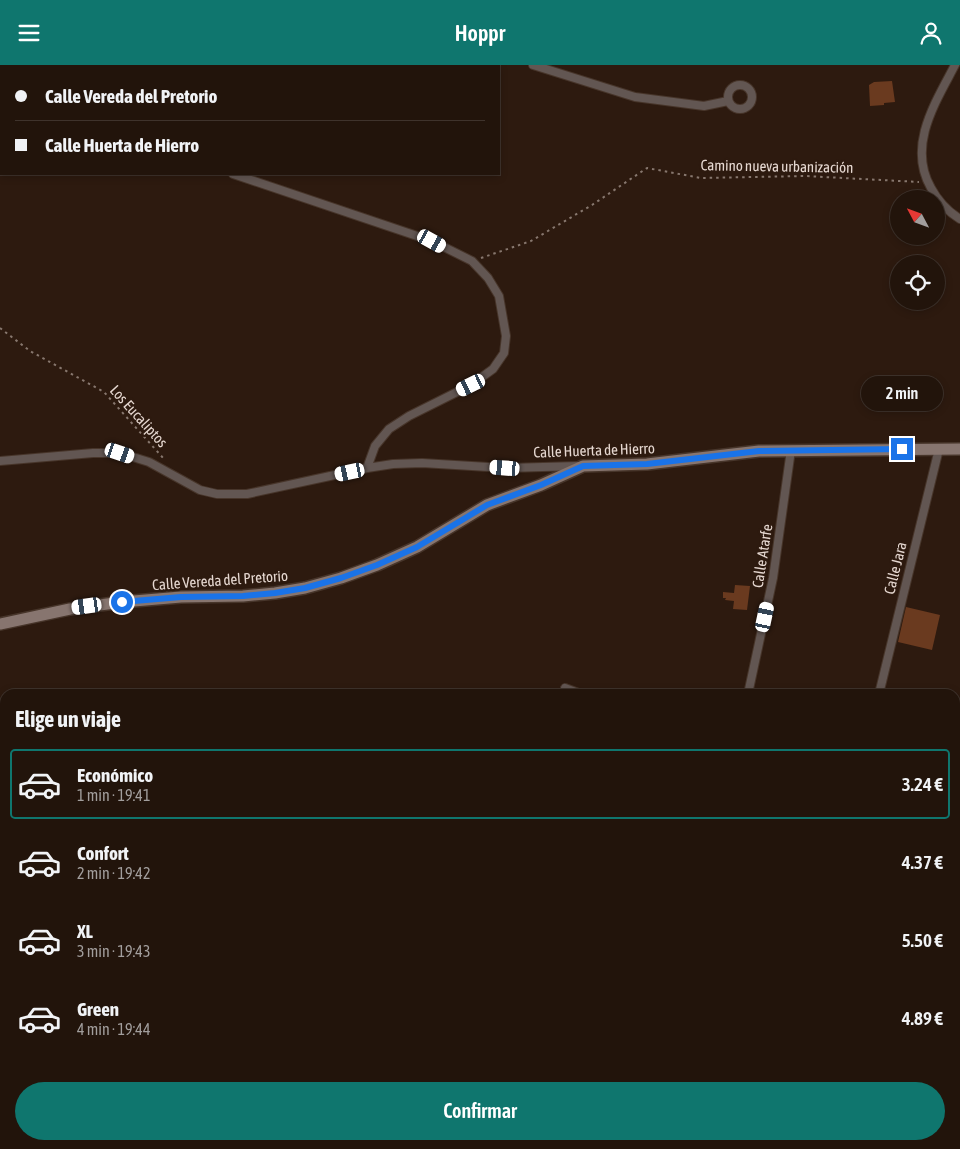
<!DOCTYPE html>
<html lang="es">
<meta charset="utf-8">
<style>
body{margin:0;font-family:"Asap Condensed",sans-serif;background:#2e2119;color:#f1f3f6;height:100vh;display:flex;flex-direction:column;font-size:19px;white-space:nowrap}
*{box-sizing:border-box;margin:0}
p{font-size:16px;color:#a29e9d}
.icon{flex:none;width:28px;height:28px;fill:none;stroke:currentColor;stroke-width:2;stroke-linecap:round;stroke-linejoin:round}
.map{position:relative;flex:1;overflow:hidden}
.sheet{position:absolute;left:0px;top:624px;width:960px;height:461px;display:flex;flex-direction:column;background:#22140b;border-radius:15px 15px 0 0;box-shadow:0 2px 8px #0003,0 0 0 1px #3f332c}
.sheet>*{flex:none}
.guide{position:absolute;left:0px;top:0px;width:500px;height:110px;box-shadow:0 2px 8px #0003,0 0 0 1px #3f332c;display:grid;align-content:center;height:110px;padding:0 15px;background:#22140b}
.needle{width:32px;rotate:311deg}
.controls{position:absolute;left:890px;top:125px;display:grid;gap:10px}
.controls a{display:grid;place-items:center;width:55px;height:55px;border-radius:50%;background:#22140b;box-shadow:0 2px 8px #0003,0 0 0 1px #3f332c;font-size:25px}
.end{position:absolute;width:22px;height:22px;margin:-11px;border:6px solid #1a73e8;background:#fff;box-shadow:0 0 0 2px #fff}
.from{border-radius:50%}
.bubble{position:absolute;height:35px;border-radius:18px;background:#22140b;box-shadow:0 2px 8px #0003,0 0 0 1px #3f332c;font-size:16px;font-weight:600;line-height:35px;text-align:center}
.car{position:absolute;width:15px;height:30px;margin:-15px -8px;border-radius:6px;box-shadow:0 0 4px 1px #0007;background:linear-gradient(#fff 24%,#345 0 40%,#fff 0 76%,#345 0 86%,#fff 0)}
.guide b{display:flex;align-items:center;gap:18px;height:48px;font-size:19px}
.guide b+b{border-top:1px solid #3f332c}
.guide i{width:12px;height:12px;background:#f1f3f6}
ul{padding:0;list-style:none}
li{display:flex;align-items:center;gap:15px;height:70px;margin:0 10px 8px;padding:0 5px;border:2px solid transparent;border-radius:5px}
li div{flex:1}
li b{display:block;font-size:19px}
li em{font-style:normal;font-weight:600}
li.selected{border-color:#0f766e}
li>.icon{width:45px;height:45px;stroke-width:1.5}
h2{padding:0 15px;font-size:22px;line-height:60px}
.action{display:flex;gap:10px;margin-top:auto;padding:10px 15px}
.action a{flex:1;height:58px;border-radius:30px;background:#0f766e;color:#fff;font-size:20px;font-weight:600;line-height:58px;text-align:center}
header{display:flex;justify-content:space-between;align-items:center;height:65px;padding:0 15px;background:#0f766e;color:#fff;font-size:22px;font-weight:600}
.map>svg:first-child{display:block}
</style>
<header><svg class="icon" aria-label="menu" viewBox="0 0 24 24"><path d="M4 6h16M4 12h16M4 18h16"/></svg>Hoppr<svg class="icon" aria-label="person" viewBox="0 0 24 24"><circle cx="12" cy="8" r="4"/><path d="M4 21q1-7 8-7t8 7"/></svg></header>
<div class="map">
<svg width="960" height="1084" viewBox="0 0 960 1084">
<rect width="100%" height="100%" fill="#2d1a0f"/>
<g fill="#6a3a1f">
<path d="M892 16 895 37 884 38V40L870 41 869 20 874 17Z"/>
<path d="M735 520 750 521 747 545 733 544 734 536 725 535 726 533H723V527L734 528Z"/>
<path d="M906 542 940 550 932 585 898 577Z"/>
</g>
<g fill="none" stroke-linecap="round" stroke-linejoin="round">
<g stroke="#47352a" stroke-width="10">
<g id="street">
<path d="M533 0 635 32 704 41 728 36"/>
<path d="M955 0C935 38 907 81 931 123 938 136 947 146 960 154"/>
<path d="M329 1 336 0"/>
<path d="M393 1 397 0"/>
<circle cx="740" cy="32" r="12"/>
<path d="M233 109 432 176 472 196 488 213 499 231 506 271 504 288 493 304 471 320 409 351 389 364 375 381 367 403"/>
<path d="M0 396 93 388H120L149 397 200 425 217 429H247L367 403 393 399 422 398 505 403 578 401"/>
<path d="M565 623 581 629"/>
<path d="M748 629 773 513 791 385"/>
<path d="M879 629 939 384"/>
<path d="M0 644 5 649"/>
<path d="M955 672 960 673"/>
<path d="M955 761 960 762"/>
<path d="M0 926H5"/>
<path d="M955 930 960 931"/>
<path d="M0 1076 3 1084"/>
<path d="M665 1080 667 1084"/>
<path d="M867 1080 876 1084"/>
<path d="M129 1084 133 1080"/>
<path d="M511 1084V1080"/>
<path d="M790 1084 799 1080"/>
</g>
</g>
<g stroke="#47352a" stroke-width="14">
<path id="secondary" d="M0 559 70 544 122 537 181 532 243 531 275 528 305 523 341 513 377 500 417 482 487 440 541 420 583 401 647 399 759 386 960 384"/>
</g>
<g stroke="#87776e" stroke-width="2" stroke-dasharray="2.5 4" stroke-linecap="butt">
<path d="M481 193 531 176 592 140 647 103 701 113 805 111 919 117"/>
<path d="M0 263 30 286 104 327 164 394"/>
</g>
<use href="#street" stroke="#625652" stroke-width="8"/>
<use href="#secondary" stroke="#87756f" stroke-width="11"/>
</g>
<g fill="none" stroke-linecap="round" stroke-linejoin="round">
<path stroke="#1a73e8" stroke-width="6" d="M122 537 181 532 243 531 275 528 305 523 341 513 377 500 417 482 487 440 541 420 583 401 647 399 759 386 902 384"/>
</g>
<g text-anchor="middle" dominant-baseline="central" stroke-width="4.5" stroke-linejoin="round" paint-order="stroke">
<g font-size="15" fill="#e6d8d1" stroke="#2d1a0f">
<text transform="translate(777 101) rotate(1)">Camino nueva urbanización</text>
<text transform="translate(139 351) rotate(48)">Los Eucaliptos</text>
<text transform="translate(594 385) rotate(-2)">Calle Huerta de Hierro</text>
<text transform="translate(762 491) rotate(-81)">Calle Atarfe</text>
<text transform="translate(895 503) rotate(-76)">Calle Jara</text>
<text transform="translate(220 515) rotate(-4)">Calle Vereda del Pretorio</text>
</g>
</g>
</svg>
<div class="controls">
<a><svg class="needle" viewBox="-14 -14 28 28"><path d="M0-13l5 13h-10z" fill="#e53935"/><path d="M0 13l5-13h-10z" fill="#a29e9d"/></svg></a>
<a><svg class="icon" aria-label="locate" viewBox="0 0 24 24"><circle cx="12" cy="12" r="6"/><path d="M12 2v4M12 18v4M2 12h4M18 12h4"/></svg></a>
</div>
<i class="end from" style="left:122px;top:537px"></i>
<i class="end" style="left:902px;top:384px"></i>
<div class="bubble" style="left:861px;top:311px;width:82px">2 min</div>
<i class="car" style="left:432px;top:176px;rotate:119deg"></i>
<i class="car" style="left:471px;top:320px;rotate:244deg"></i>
<i class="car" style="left:120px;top:388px;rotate:109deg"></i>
<i class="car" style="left:505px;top:403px;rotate:274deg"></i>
<i class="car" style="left:350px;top:407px;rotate:258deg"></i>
<i class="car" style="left:87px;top:541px;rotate:262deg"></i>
<i class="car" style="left:765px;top:552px;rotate:12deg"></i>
<div class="guide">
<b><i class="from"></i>Calle Vereda del Pretorio</b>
<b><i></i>Calle Huerta de Hierro</b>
</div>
<section class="sheet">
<h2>Elige un viaje</h2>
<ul>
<li class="selected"><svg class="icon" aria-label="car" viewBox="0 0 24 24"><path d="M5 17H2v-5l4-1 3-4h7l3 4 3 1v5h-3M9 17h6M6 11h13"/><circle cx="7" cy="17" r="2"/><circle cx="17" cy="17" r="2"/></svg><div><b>Económico</b><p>1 min · 19:41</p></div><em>3.24 €</em></li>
<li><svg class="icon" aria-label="car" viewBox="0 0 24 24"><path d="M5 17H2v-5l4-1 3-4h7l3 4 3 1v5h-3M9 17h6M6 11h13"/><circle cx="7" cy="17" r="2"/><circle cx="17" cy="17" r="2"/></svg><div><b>Confort</b><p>2 min · 19:42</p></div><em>4.37 €</em></li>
<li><svg class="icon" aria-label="car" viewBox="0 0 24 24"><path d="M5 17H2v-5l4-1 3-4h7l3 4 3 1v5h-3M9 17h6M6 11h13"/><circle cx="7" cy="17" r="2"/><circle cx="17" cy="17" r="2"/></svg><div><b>XL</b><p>3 min · 19:43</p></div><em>5.50 €</em></li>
<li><svg class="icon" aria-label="car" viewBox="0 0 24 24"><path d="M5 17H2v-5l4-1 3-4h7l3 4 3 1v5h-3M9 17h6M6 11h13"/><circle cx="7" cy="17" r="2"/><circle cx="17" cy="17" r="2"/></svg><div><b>Green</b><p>4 min · 19:44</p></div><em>4.89 €</em></li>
</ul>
<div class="action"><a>Confirmar</a></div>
</section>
</div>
